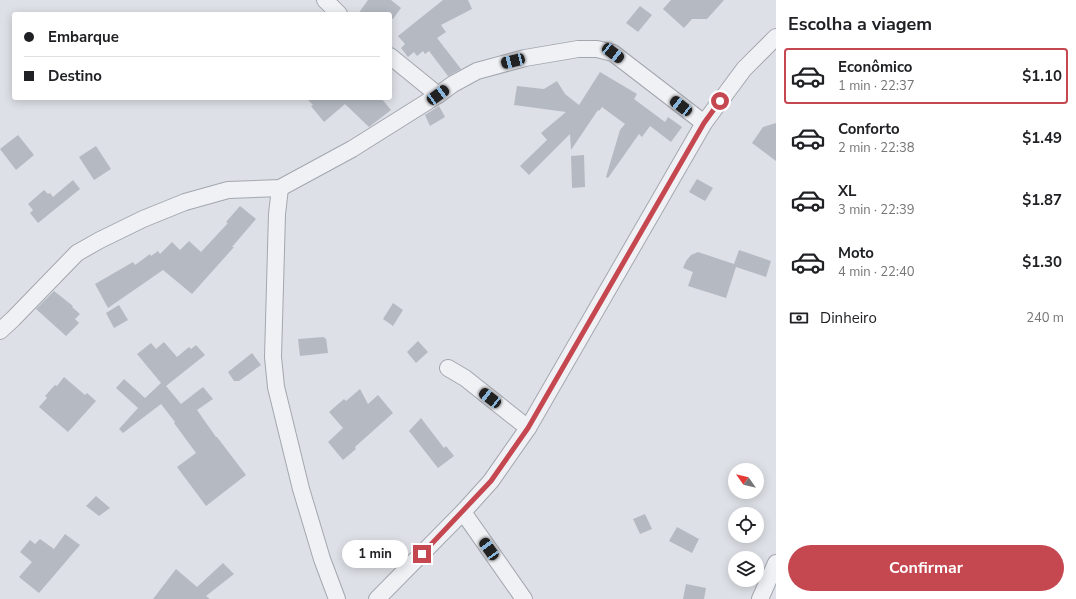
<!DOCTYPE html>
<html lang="pt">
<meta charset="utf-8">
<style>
body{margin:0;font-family:"Nunito Sans",sans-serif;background:#f6f6f6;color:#202124;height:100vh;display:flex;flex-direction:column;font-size:15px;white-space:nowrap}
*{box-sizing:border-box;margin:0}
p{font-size:13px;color:#757577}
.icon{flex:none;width:22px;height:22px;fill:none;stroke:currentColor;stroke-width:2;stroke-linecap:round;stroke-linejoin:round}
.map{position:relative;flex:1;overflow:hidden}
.drawer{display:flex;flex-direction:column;background:#fff;width:300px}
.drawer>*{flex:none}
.guide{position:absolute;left:12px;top:12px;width:380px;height:88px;border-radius:4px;box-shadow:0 2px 10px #0003;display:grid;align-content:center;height:88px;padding:0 12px;background:#fff}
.needle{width:26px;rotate:304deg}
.controls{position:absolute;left:728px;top:463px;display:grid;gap:8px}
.controls a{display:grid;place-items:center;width:36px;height:36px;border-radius:50%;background:#fff;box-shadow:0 2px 10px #0003;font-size:20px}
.end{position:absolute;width:18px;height:18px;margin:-9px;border:5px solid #c54851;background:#fff;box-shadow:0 0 0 2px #fff}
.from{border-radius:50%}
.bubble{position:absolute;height:28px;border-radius:14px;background:#fff;box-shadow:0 2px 10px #0003;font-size:13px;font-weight:700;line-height:28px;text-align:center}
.car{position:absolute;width:12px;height:24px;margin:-12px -6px;border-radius:5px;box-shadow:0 0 3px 1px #0007;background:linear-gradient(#222 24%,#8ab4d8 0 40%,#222 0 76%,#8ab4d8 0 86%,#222 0)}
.guide b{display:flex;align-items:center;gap:14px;height:38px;font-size:15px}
.guide b+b{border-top:1px solid #e0e0e0}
.guide i{width:10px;height:10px;background:#202124}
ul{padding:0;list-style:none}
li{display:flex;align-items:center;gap:12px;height:56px;margin:0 8px 6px;padding:0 4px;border:2px solid transparent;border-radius:4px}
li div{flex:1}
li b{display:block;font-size:15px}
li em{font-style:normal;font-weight:700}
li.selected{border-color:#c54851}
li>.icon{width:36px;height:36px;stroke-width:1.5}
h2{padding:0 12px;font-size:18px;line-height:48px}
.pay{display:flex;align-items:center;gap:10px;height:44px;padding:0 12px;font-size:15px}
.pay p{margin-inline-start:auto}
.action{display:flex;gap:8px;margin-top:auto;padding:8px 12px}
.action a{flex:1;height:46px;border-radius:24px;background:#c54851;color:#fff;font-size:16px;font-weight:700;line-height:46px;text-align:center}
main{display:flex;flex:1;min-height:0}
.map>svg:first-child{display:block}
</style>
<main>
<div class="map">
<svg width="776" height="599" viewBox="0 0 776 599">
<rect width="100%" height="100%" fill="#dde0e6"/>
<g fill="#b5b9c2">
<path d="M368 0H391L401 8 393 19 390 17V14H358Z"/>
<path d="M443 0H468L472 9 441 25 446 32 437 38 461 69 448 76 429 51 425 54 423 51 417 56 414 52 408 57 401 48 405 44 398 36Z"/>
<path d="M671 0H724L707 19H692L684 28 663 9Z"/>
<path d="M640 6 652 15 638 32 626 23Z"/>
<path d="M600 72 637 94 634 99 665 122 668 117 682 127 671 142 650 126 642 137 639 134 608 178 606 177 620 130 625 124 602 107 599 111 598 110 571 150 570 134 529 175 520 166 547 140 541 133 566 112 514 105 517 86 544 89 557 81 565 94 579 105Z"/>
<path d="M306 98H381L391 110 369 127 345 104 324 122 311 106 313 105Z"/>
<path d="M439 106 445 117 430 126 425 115Z"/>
<path d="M776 123V161L752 143 763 127Z"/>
<path d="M18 135 34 155 16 170 0 149Z"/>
<path d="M96 146 111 169 94 180 79 157Z"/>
<path d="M584 155 585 187 572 188 571 156Z"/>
<path d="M697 179 713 188 705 201 689 192Z"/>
<path d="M73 180 80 189 38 223 30 213 33 210 28 204 44 190 48 194 50 193 53 197Z"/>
<path d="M240 206 256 219 232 247H234L192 294 163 270 108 308 95 284 133 262 135 265 150 254 151 256 158 251 160 254 172 242 180 250 189 241 201 252 228 223 226 222Z"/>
<path d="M739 250 771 261 766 277 736 267 726 298 688 286 693 272 683 268 686 261 691 255 698 252 734 264Z"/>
<path d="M54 291 73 306 72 307 80 314 75 319 79 323 66 336 36 309Z"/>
<path d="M393 303 403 310 393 326 383 319Z"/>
<path d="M119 305 128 320 114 328 106 313Z"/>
<path d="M324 337 325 339 326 338 328 353 300 356 298 339Z"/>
<path d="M418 341 428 352 416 363 407 352Z"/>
<path d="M164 342 177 357 189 347 191 349 196 345 205 355 166 386 181 404 203 387 213 399 197 410 216 437H217L246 475 206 506 177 467 196 453 174 423 175 422 161 404 123 433 119 429 138 408 116 388 124 379 145 398 161 383 137 354 151 343 156 349Z"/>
<path d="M252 353 261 365 239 381H234L228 372Z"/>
<path d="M64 377 85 395 87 393 96 401 68 432 39 407 47 398 45 396 55 385 57 386Z"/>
<path d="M360 389 368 404 378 395 393 413 356 446 355 448 356 449 343 460 328 442 343 428 329 412 344 399 346 401Z"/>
<path d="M421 418 444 448 446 446 454 456 438 468 409 431Z"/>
<path d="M96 496 110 508 99 516 86 506Z"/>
<path d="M645 514 652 529 640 534 633 519Z"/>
<path d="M677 527 699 539 692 553 669 541Z"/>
<path d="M65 534 80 545 39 593 19 577 32 562 20 552 30 540 35 544 40 539 54 549Z"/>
<path d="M223 563 234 574 206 596 210 599H153L176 569 197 587Z"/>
<path d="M686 584 706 588 704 599H683Z"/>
</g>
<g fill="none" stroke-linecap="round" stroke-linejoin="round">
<g stroke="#a3a7b0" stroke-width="18">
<g id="minor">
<path d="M325 0 339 14"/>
<path d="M390 56 438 95"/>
<path d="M280 188 277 214 273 357 276 387 301 489 322 559 337 599"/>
<path d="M0 331 13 319 77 253 100 240 143 219 185 202 228 190 280 188 352 149 438 95 453 84 477 71 525 58 578 49H597L613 53 704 123"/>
<path d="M448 368 465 378 528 428"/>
<path d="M463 512 524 599"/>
<path d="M377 599 463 512 491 481 528 428 704 123 744 69 776 37"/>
<path d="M760 599 776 563"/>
</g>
</g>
<use href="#minor" stroke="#f0f1f5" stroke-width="16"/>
</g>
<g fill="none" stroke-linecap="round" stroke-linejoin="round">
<path stroke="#c54851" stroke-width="5" d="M422 554 491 481 528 428 704 123 720 101"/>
</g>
</svg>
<div class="controls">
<a><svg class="needle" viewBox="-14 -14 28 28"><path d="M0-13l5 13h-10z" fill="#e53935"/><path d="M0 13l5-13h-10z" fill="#757577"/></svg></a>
<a><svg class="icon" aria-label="locate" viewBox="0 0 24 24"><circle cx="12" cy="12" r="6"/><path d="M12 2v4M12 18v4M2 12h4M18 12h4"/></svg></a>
<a><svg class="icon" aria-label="layers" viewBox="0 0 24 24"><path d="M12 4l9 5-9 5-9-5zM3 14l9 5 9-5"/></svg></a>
</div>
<i class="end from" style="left:720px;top:101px"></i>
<i class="end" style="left:422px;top:554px"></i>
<div class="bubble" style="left:342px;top:540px;width:66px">1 min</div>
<i class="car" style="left:613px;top:53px;rotate:128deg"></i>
<i class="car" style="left:513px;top:61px;rotate:256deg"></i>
<i class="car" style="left:438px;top:95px;rotate:54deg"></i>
<i class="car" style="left:681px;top:106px;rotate:308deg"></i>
<i class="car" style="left:490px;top:398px;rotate:308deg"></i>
<i class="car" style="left:489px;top:549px;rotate:325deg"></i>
<div class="guide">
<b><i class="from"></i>Embarque</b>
<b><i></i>Destino</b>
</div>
</div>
<section class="drawer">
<h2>Escolha a viagem</h2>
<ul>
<li class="selected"><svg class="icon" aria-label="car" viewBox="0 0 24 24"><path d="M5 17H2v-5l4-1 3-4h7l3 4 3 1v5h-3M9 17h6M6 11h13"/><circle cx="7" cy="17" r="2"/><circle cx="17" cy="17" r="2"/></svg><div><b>Econômico</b><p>1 min · 22:37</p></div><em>$1.10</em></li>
<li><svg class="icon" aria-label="car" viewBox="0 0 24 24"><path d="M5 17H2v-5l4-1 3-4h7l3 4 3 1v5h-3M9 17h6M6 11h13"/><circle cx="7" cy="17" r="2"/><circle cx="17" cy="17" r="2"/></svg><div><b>Conforto</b><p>2 min · 22:38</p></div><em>$1.49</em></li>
<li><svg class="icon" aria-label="car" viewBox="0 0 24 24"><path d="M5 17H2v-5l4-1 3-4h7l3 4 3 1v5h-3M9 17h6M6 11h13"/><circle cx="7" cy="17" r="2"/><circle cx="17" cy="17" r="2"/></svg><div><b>XL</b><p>3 min · 22:39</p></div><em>$1.87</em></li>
<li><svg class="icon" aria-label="car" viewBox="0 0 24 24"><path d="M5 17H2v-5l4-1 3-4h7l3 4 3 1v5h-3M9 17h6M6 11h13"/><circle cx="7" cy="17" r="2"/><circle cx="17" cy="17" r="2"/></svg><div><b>Moto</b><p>4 min · 22:40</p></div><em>$1.30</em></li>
</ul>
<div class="pay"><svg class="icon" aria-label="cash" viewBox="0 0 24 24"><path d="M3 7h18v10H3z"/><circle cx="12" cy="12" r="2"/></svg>Dinheiro<p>240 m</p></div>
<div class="action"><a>Confirmar</a></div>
</section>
</main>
